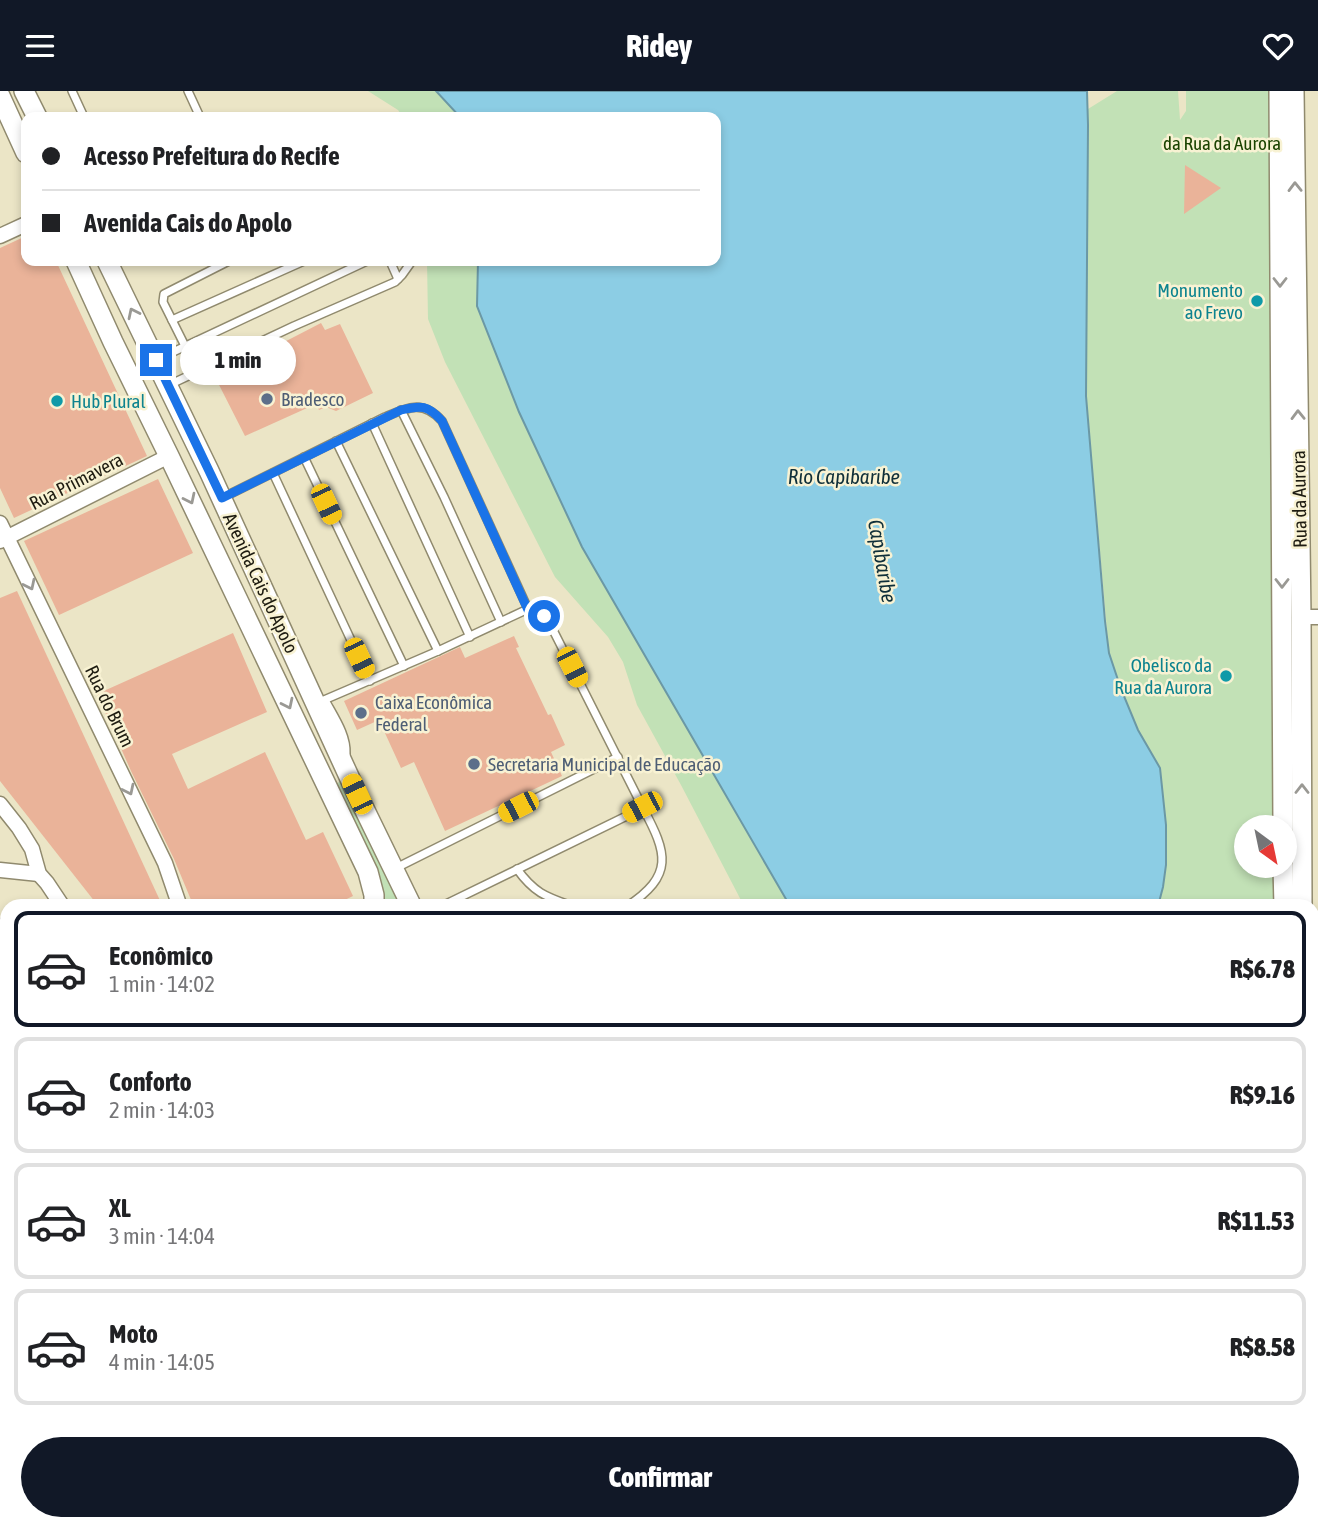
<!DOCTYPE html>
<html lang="pt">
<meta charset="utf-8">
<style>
body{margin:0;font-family:"Asap Condensed",sans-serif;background:#f2f2f2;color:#202124;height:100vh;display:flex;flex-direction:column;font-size:26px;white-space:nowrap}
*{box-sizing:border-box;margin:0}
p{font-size:23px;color:#757577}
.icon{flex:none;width:38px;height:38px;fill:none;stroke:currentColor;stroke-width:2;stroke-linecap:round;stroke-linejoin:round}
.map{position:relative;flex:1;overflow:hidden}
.details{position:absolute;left:0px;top:808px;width:1320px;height:632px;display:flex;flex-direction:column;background:#fff;border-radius:21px 21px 0 0;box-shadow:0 4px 10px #0003}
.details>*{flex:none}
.guide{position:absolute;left:21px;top:21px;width:700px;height:154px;border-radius:14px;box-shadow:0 4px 10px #0003;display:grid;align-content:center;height:154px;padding:0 21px;background:#fff}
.needle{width:46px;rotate:147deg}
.controls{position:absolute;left:1234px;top:724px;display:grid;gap:14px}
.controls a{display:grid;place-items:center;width:63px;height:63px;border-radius:50%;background:#fff;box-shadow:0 4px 10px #0003;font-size:35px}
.end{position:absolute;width:32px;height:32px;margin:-16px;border:9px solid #1a73e8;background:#fff;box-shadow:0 0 0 4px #fff}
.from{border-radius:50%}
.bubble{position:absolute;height:49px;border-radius:24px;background:#fff;box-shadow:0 4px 10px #0003;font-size:23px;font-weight:800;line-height:49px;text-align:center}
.car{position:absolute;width:21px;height:42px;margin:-21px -10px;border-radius:9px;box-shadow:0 0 5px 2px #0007;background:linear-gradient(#f5c518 24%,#345 0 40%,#f5c518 0 76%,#345 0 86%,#f5c518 0)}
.guide b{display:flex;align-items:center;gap:24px;height:66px;font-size:26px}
.guide b+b{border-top:2px solid #e0e0e0}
.guide i{width:18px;height:18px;background:#202124}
ul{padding:12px 0 0;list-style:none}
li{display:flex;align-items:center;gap:21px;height:116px;margin:0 14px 10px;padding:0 7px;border:4px solid #e0e0e0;border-radius:14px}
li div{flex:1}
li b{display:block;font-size:26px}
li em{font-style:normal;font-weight:800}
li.current{border-color:#111827}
li>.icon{width:63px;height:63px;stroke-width:1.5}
.button{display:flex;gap:14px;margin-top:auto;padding:14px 21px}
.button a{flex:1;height:80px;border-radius:42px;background:#111827;color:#fff;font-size:28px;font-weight:800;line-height:80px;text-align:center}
header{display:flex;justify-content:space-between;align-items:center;height:91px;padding:0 21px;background:#111827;color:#fff;font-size:32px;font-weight:800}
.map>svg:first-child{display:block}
</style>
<header><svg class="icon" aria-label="menu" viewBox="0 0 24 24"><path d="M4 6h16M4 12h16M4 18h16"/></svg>Ridey<svg class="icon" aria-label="heart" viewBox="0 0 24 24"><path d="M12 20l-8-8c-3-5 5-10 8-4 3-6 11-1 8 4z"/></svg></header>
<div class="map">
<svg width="1318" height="1440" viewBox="0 0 1318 1440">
<rect width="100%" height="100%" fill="#ebe5c6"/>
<g fill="#c2e1b6">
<path d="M368 0H436L460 26H403L398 19Z"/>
<path d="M1117 0H1178L1180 29 1186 20V0H1269L1273 737H1246V775H1273V815H1158L1163 796 1166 774V734L1160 677 1138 639 1121 598 1109 562 1086 305 1088 18Z"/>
<path d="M427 170H478L477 215 582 456 790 815H744L681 694 637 614 623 571 608 546 555 486 445 271 428 228Z"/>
<path d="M342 690 347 700 401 815H386L385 809 369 766 335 693Z"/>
<path d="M1182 1433H1282L1284 1440H1183Z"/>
</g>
<g fill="#8ccde4" stroke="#6b98a5" stroke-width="2">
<path d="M436 0H1087L1088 34 1086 305 1105 530 1109 562 1121 598 1138 639 1160 677 1166 734V774L1163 796 1158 815H790L582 456 519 321 477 215 478 170H716V26H460Z"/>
<path d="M894 1433H1206L1205 1440H894Z"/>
</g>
<g fill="#eab399">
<path d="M1185 74 1221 97 1184 123Z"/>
<path d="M26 145V170H56L147 365 14 427 0 397V157Z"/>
<path d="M321 232 325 239 340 233 373 302 336 320 326 316 319 319 316 313 245 345 214 284 265 261Z"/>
<path d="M158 388 193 462 59 524 24 450Z"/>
<path d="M17 500 163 816H99L0 690V507Z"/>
<path d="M233 542 267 621 172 663 188 698 265 661 306 749 323 741 353 805 330 816H194L174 768 131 680 97 603Z"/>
<path d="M514 545 519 556 516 557 548 624 551 623 565 654 551 661 562 685 445 740 414 671 401 677 379 629 357 639 344 610 460 556 465 567Z"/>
</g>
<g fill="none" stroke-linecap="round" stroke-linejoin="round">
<g stroke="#908a6e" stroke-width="10">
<g id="service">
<path d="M72 0 84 26"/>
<path d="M188 0 200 26"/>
<path d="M390 170 398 188"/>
<path d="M172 229 304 170"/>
<path d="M185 255 163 211 164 203 229 170"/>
<path d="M156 269 367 170"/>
<path d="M169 294 294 235 395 191 402 184 412 170"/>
<path d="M401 319 444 406 501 531"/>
<path d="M372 332 470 546"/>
<path d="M336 350 438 560"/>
<path d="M304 366 404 575"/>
<path d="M273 382 370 590"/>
<path d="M224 406 385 326C409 316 423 309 442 330L528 518"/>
<path d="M325 609C334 626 347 644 346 663"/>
<path d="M317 612 438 560 528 518 537 521 549 531 643 717 440 816"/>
<path d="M396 777 618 666"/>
<path d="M517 778C535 803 547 806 575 816"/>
<path d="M626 816C675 784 667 762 643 717"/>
<path d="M0 1182 7 1191"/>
<path d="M0 1221 7 1230"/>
<path d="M0 1321 7 1315"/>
<path d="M168 1433 173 1440"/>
<path d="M193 1433 198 1440"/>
<path d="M650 1440 658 1433"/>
</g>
</g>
<g stroke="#908a6e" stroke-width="17">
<g id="minor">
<path d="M0 145 26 133"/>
<path d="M0 432 165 772 180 816"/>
<path d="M0 450 169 365"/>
<path d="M1301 526H1318"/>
<path d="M0 713 19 737 32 758 39 783 47 792 63 816"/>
<path d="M0 779 39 783"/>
<path d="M1312 914H1318"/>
</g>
</g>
<g stroke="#908a6e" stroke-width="20">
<g id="tertiary">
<path d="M566 1433 567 1440"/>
<path d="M587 1433 588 1440"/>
</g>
</g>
<g stroke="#908a6e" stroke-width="22">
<g id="secondary">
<path d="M24 0 37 26"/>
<path d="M1279 0 1283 737"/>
<path d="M1294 0 1301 526 1302 816"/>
<path d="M0 5 26 62"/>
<path d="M76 170 113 251 169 365 368 781 374 804V816"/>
<path d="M107 170 209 380 357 703 412 816"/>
<path d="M1283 775 1284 816"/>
<path d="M0 847 7 848"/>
<path d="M1312 1310 1318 1311"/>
<path d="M1312 1330 1318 1331"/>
<path d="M1288 1433 1291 1440"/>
<path d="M1310 1433 1313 1440"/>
</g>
</g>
<use href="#service" stroke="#fff" stroke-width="7"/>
<use href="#minor" stroke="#fff" stroke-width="14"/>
<use href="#tertiary" stroke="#fff" stroke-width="18"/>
<use href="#secondary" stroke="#fff" stroke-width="19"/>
<path stroke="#4c4939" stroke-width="4.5" stroke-dasharray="10 5" stroke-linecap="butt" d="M0 829 7 830"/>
</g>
<defs><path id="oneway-chevron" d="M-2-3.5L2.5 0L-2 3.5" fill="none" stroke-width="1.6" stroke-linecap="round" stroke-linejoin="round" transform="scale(1.75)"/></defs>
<g stroke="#9a9994">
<use href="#oneway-chevron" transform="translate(1295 96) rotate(-91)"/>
<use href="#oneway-chevron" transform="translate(1280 191) rotate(90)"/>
<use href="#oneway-chevron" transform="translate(133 222) rotate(-116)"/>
<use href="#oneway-chevron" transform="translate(1298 324) rotate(-91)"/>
<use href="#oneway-chevron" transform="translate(190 408) rotate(64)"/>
<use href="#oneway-chevron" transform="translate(1282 492) rotate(90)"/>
<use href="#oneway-chevron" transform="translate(30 494) rotate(64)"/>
<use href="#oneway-chevron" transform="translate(288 613) rotate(64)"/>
<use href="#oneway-chevron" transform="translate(1302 698) rotate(-90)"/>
<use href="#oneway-chevron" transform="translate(129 699) rotate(64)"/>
</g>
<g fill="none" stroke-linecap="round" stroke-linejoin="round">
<path stroke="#1a73e8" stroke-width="9" d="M156 269 222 407 401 319C421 314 428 314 442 330L528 519 537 520 544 525"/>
</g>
<g fill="#0f9aa8" stroke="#f8f2d3" stroke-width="2.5">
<circle cx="1257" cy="210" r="7"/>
<circle cx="57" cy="310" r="7"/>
<circle cx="1226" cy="585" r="7"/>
</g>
<g fill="#5c6f8a" stroke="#f8f2d3" stroke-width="2.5">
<circle cx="267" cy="308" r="7"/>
<circle cx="361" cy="622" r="7"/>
<circle cx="474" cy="673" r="7"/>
</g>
<g text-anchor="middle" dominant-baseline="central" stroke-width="5" stroke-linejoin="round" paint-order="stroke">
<g font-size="19" fill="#1b4300" stroke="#f8f2d3">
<text x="1222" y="52">da Rua da Aurora</text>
</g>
<g font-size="19" fill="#0d838f" stroke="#f8f2d3" text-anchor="end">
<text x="1243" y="199">Monumento<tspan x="1243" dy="22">ao Frevo</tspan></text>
<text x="71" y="310" text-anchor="start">Hub Plural</text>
<text x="1212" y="574">Obelisco da<tspan x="1212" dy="22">Rua da Aurora</tspan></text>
</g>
<g font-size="19" fill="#4e5e75" stroke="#f8f2d3" text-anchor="start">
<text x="281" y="308">Bradesco</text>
<text x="375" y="611">Caixa Econômica<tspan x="375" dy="22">Federal</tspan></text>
<text x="488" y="673">Secretaria Municipal de Educação</text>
</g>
<g font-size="19" fill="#1e1c11" stroke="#f8f2d3">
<text transform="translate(76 390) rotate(-27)">Rua Primavera</text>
<text transform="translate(1299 408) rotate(-91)">Rua da Aurora</text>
<text transform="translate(261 492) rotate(65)">Avenida Cais do Apolo</text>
<text transform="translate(110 615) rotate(64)">Rua do Brum</text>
</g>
<g font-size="21" font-style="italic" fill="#0f2f39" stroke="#f8f2d3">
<text x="844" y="385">Rio Capibaribe</text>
<text transform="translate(883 470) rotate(80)">Capibaribe</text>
</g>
</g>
</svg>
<div class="controls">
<a><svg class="needle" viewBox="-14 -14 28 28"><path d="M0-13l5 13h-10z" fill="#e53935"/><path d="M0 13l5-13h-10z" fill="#757577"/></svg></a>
</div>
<i class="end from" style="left:544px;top:525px"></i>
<i class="end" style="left:156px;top:269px"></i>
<div class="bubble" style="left:180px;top:245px;width:116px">1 min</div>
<i class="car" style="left:326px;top:413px;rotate:155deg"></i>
<i class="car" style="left:359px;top:567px;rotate:155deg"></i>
<i class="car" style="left:572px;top:576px;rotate:153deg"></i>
<i class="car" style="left:357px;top:703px;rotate:335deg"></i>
<i class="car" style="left:518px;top:716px;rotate:243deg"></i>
<i class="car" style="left:642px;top:716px;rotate:243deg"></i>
<div class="guide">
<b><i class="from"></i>Acesso Prefeitura do Recife</b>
<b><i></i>Avenida Cais do Apolo</b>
</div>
<section class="details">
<ul>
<li class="current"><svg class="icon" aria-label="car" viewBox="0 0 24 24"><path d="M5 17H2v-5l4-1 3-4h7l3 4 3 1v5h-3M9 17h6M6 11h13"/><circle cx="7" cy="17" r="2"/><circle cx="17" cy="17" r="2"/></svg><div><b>Econômico</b><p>1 min · 14:02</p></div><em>R$6.78</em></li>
<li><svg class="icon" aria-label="car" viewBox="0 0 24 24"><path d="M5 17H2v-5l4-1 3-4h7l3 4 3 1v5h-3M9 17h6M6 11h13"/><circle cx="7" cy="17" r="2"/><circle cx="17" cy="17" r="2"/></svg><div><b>Conforto</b><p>2 min · 14:03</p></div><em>R$9.16</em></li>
<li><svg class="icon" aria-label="car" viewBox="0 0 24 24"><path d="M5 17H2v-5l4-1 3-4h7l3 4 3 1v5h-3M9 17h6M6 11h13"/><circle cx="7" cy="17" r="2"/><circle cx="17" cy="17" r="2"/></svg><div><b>XL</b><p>3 min · 14:04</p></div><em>R$11.53</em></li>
<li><svg class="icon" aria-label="car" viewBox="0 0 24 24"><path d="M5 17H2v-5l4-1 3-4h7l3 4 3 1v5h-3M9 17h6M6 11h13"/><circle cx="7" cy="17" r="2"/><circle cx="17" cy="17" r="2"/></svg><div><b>Moto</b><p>4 min · 14:05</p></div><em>R$8.58</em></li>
</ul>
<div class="button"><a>Confirmar</a></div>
</section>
</div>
